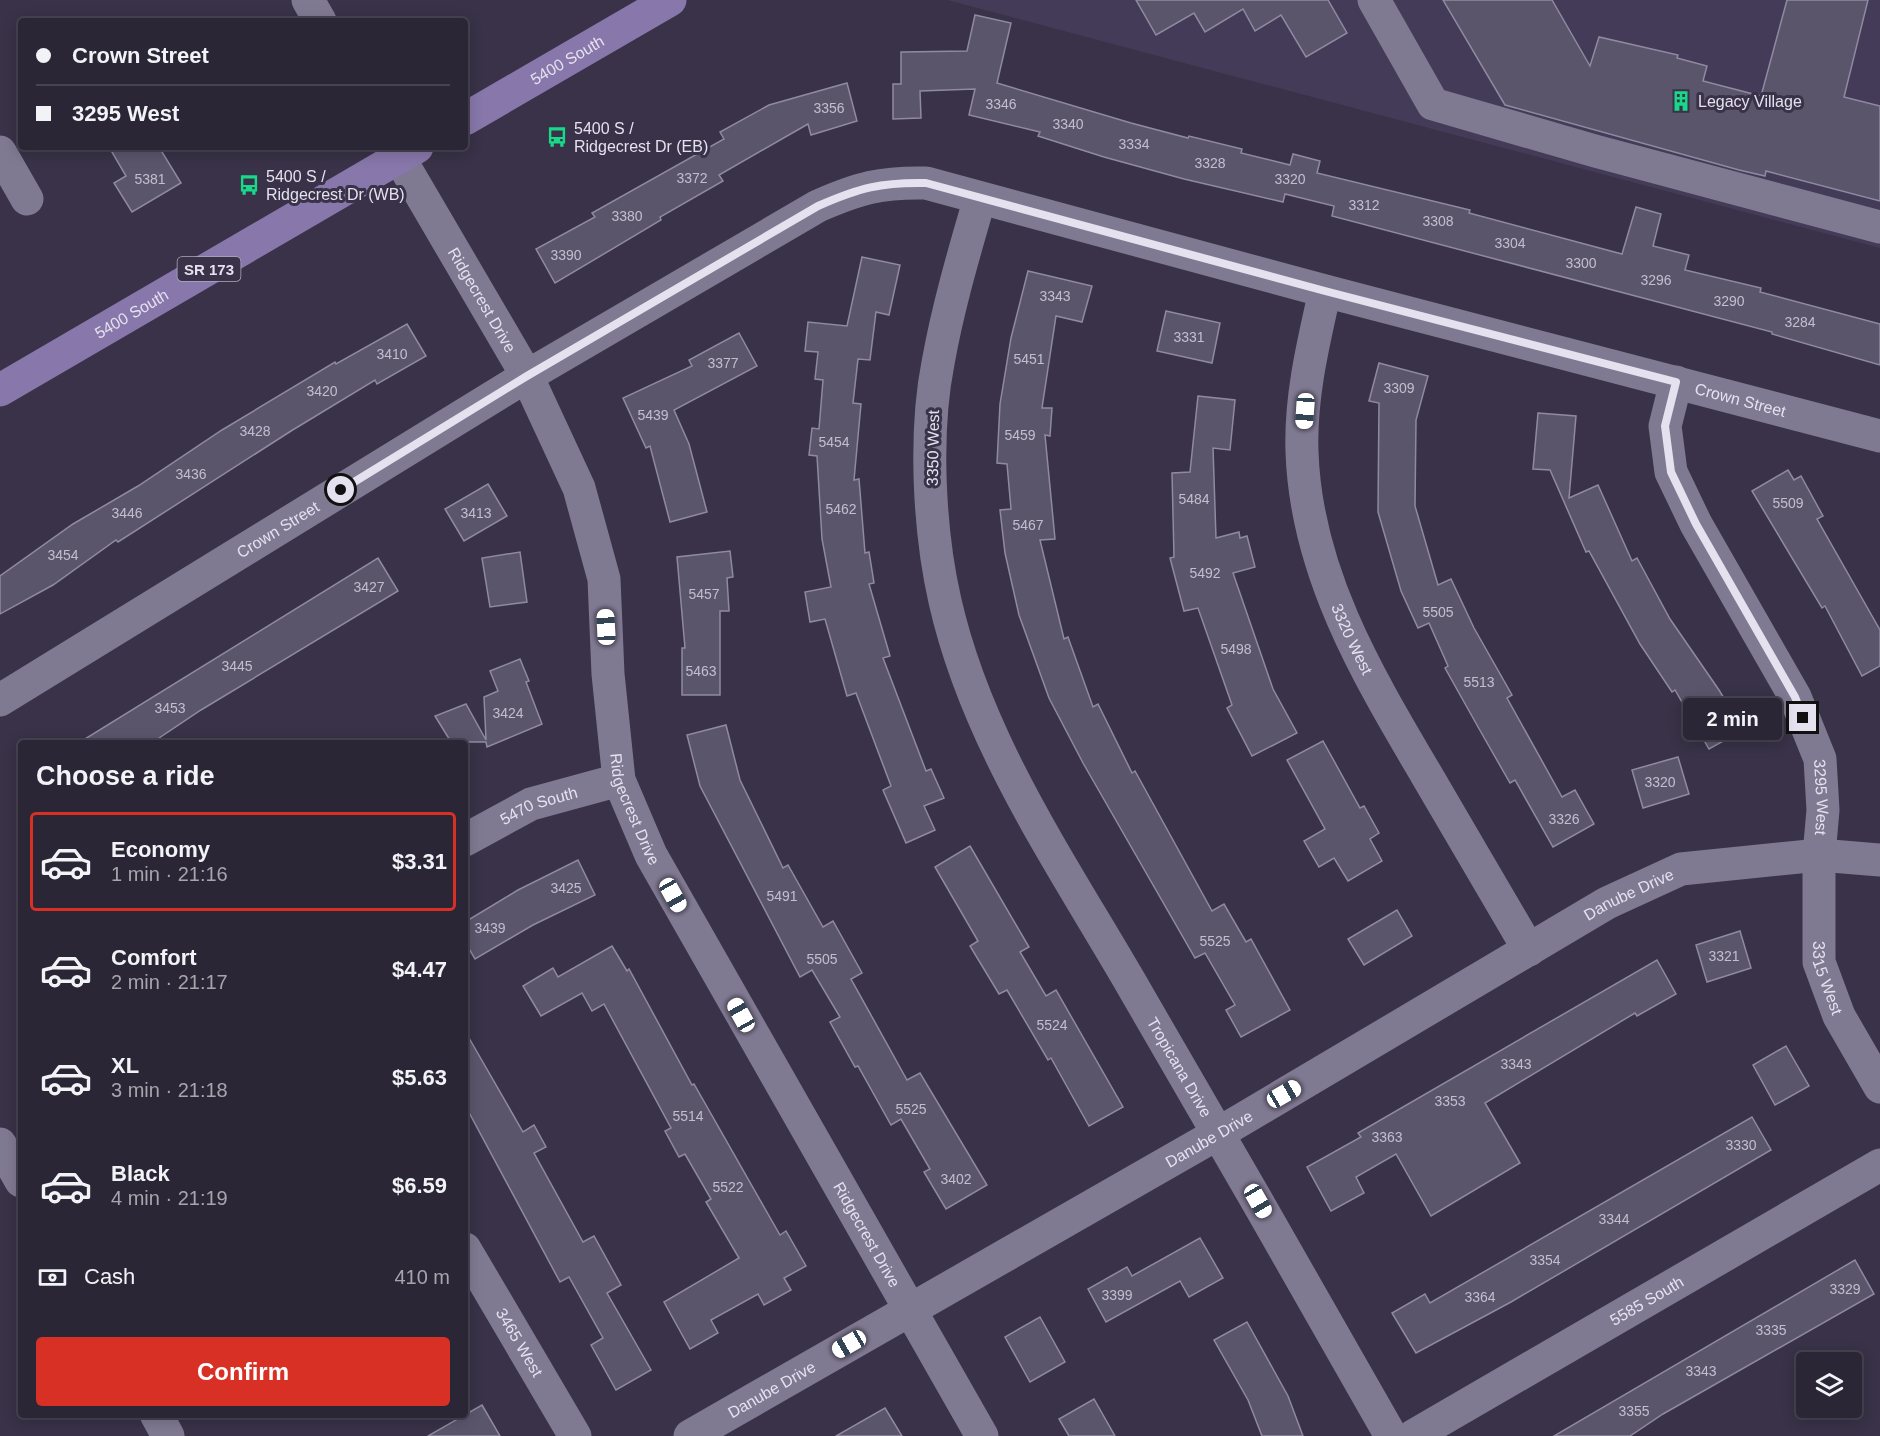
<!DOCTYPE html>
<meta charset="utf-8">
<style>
body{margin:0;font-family:Arial,sans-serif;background:#332e3e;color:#f1f3f6;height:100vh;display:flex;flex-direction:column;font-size:22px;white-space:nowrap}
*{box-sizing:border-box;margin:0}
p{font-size:20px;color:#a6a5ad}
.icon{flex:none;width:33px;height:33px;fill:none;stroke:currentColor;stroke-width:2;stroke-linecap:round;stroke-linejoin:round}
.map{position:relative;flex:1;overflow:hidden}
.sheet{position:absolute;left:18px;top:740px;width:450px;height:678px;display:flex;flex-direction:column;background:#2b2636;border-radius:6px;box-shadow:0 3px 15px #0003,0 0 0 2px #474351}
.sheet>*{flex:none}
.banner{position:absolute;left:18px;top:18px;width:450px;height:132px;border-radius:6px;box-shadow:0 3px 15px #0003,0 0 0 2px #474351;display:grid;align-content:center;height:132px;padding:0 18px;background:#2b2636}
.tools{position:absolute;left:1796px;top:1352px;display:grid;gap:12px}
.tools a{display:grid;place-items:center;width:66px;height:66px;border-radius:6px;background:#2b2636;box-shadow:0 3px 15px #0003,0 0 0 2px #474351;font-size:30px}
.end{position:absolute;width:27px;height:27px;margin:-14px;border:8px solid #e5e1ef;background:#111;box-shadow:0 0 0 3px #111}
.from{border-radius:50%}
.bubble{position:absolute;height:42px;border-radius:6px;background:#2b2636;box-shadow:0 3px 15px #0003,0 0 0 2px #474351;font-size:20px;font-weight:700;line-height:42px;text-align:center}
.car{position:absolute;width:18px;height:36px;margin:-18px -9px;border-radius:8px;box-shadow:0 0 4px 2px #0007;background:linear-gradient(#fff 24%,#345 0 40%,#fff 0 76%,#345 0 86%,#fff 0)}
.banner b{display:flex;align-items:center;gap:21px;height:57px;font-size:22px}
.banner b+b{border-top:2px solid #474351}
.banner i{width:15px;height:15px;background:#f1f3f6}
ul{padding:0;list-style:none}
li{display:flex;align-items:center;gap:18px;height:99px;margin:0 12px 9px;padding:0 6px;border:3px solid transparent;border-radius:6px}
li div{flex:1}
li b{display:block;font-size:22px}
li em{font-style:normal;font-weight:700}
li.active{border-color:#d93025}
li>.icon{width:54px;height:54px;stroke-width:1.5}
h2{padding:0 18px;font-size:27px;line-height:72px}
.pay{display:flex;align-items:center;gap:15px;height:66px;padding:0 18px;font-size:22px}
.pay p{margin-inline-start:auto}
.button{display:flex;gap:12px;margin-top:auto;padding:12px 18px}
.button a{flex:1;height:69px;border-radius:6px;background:#d93025;color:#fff;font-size:24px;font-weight:700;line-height:69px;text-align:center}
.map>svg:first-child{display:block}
</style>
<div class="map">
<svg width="1880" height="1436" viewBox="0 0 1880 1436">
<rect width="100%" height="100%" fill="#393248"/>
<path fill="#433b57" d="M947 0H1880V248Z"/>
<g fill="#5b556c" stroke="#9089a2" stroke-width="1.5">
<path d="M1136 0H1328L1347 33 1306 57 1281 15 1255 31 1243 9 1205 32 1194 13 1156 35Z"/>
<path d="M1443 0H1552L1590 66 1599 37 1678 55 1677 58 1707 66 1703 81 1761 96 1787 0H1868L1844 97 1880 106V201L1766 171 1765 176 1739 170 1505 105Z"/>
<path d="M975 15 1011 23 997 83 1131 123 1188 138 1189 136 1242 149 1241 153 1290 165 1293 154 1320 161 1317 173 1470 210 1469 213 1622 254 1636 207 1661 214 1653 246 1689 255 1685 270 1761 288 1760 292 1880 324V365L1772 334V332L1332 216 1334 206 1285 194 1283 202 1184 179 1104 157 1038 136 1040 132 969 115 975 89 920 91 921 118 893 119V84H901V52L967 51Z"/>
<path d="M847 83 857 121 811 135 808 124 719 175 723 181 660 217 661 220 555 283 536 249 595 217 592 213 724 139 720 132 769 105Z"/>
<path d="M109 147H159L181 183 132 212 114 183 126 176Z"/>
<path d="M862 257 900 265 889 315 876 312 870 360 858 359 853 403 861 404 854 480 859 479 865 553 869 552 874 583 869 584 890 656 883 658 926 771 931 769 944 798 924 806 935 830 906 843 883 790 891 786 856 693 847 696 825 619 810 622 805 592 831 587 822 539 817 456 809 455 812 428 819 429 823 380 815 379 818 352 805 351 808 322 847 326Z"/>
<path d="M1028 271 1092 286 1082 322 1056 316 1042 408H1052L1050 436 1045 435 1055 539 1040 540 1064 639 1068 637 1093 707 1098 704 1132 773 1135 771 1212 911 1224 904 1246 942 1251 939 1290 1010 1241 1037 1226 1010 1235 1005 1205 953 1195 958 1083 763 1049 698 1019 615 1005 553 1000 510 1011 509 1007 464 997 463 1000 404 1011 338Z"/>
<path d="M1166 311 1220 323 1212 363 1157 351Z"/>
<path d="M407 324 426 356 377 384 375 380 291 431 118 542 116 540 53 585 0 614V576L73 524 138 486 222 430 335 362 336 364Z"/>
<path d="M739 333 757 366 674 410 689 444 707 512 670 522 650 446 646 448 623 398 692 366 689 360Z"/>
<path d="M1379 363 1428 376 1416 420 1415 506 1438 585 1451 579 1474 628 1512 695 1507 698 1562 797 1575 790 1594 824 1553 847 1515 780 1510 783 1482 734 1445 668 1448 666 1429 623 1418 628 1401 591 1378 512 1379 403 1369 401Z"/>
<path d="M1198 396 1235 400 1230 450 1213 448 1216 538 1239 532 1240 538 1247 536 1255 567 1233 573 1273 689 1297 733 1252 756 1227 708 1232 705 1198 608 1184 611 1170 558 1174 557 1172 473 1190 472Z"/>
<path d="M1538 413 1576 416 1569 498 1598 485 1632 561 1637 558 1670 619 1719 690 1743 730 1709 749 1675 690 1672 692 1640 644 1589 551 1586 552 1550 470 1533 469Z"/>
<path d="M1788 470 1794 480 1801 476 1823 516 1817 519 1880 630V666L1862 676 1825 606 1822 608 1752 491Z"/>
<path d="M488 484 507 516 464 541 445 509Z"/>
<path d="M730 551 733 577 727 578 729 611H720V695H682V648H685L677 557Z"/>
<path d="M520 552 527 602 490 607 482 558Z"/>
<path d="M378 558 398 591 201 710 153 742H80Z"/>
<path d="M520 659 529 681 526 682 542 724 487 747 486 742H451L435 716 466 704 486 740 484 697 498 691 490 671Z"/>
<path d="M726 725 740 780 783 868 788 865 823 927 833 921 862 973 851 979 907 1080 920 1073 987 1185 946 1209 924 1172 930 1169 901 1119 891 1125 858 1066 855 1067 830 1022 840 1017 812 970 800 977 700 786 687 735Z"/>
<path d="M1323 741 1360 808 1364 806 1379 833 1370 839 1382 861 1348 881 1334 858 1319 867 1304 841 1325 829 1287 760Z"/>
<path d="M1678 757 1689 794 1643 808 1632 770Z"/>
<path d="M970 846 1029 947 1020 952 1046 996 1056 990 1123 1107 1089 1126 1051 1058 1048 1060 1007 990 999 994 970 946 978 941 935 867Z"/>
<path d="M578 860 595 895 533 925 475 959 465 942V922L518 890Z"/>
<path d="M1397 910 1412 936 1364 965 1348 939Z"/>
<path d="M1740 931 1751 968 1707 982 1696 945Z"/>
<path d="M612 946 627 971 629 969 692 1085 694 1084 780 1235 786 1231 806 1266 784 1278 791 1290 764 1305 758 1294 711 1320 718 1333 690 1349 664 1302 739 1258 706 1202 711 1199 685 1154 679 1157 665 1131 671 1128 604 1004 592 1011 582 993 541 1016 523 986 553 968 558 977Z"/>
<path d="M1657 960 1676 994 1637 1016 1635 1013 1485 1103 1520 1163 1431 1216 1396 1154 1356 1177 1364 1193 1331 1211 1307 1167 1361 1137 1358 1133Z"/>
<path d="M465 1031 523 1132 534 1125 546 1147 534 1153 583 1242 594 1236 621 1285 607 1293 651 1370 616 1390 591 1345 603 1338 569 1277 560 1282 465 1105Z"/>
<path d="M1786 1046 1809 1086 1775 1105 1753 1065Z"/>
<path d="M1752 1117 1771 1150 1511 1302 1416 1353 1392 1313 1425 1294 1430 1303Z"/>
<path d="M1200 1238 1223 1278 1189 1297 1180 1281 1106 1322 1088 1289 1127 1267 1132 1276Z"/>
<path d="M1855 1260 1874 1294 1663 1414 1630 1436H1554Z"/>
<path d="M1040 1317 1065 1362 1030 1382 1005 1337Z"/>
<path d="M1247 1322 1288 1396 1303 1436H1262L1248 1400 1214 1340Z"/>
<path d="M1094 1399 1115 1436H1069L1059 1419Z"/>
<path d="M482 1405 500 1436H428Z"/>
<path d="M885 1408 902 1436H836Z"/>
</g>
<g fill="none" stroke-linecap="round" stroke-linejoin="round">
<g stroke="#807992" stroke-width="33">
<path d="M308 0 320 21"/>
<path d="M1374 0 1433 104 1595 151 1880 227"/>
<path id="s1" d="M393 147 527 376 579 488 604 579 608 674 619 780 651 855 982 1436"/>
<path d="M0 152 27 199"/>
<path id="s2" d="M980 198C964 253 948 307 938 363 924 434 929 531 945 601 977 743 1064 867 1136 992 1222 1139 1307 1288 1391 1436"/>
<path id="s3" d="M1325 291C1313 344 1300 398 1302 452 1306 572 1367 674 1426 774 1460 833 1495 891 1529 950"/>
<path id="s4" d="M1676 382 1665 426 1671 472 1696 524 1795 697 1820 759 1823 810 1819 855V962L1839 1016 1880 1087"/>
<path id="s5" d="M0 700 527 376 818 206C859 188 881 182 926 183L1325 291 1880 436"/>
<path id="s6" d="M465 840 531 804 619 780"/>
<path d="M0 1144 21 1181"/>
<path id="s7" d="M465 1249 575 1436"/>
<path d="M156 1414 168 1436"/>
<path id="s8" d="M690 1436 1219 1133 1607 903 1681 869 1819 855 1880 860"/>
<path id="s9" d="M1413 1436 1880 1165"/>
</g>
<g stroke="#8777aa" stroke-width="33">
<path id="s10" d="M465 119 670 0"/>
<path id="s11" d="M0 390 417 147"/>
</g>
</g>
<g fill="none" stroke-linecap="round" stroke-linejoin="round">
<path stroke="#e5e1ef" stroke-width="8" d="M341 490 527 376 818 206C859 188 881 182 926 183L1325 291 1676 382 1665 426 1671 472 1696 524 1795 697 1803 718"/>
</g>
<defs>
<g id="building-bare" transform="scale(1.62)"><path d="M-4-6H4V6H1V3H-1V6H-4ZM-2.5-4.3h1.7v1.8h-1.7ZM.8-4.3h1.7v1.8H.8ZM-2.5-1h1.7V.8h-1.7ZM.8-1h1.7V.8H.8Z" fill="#17d989" stroke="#393248" stroke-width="2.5" paint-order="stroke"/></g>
<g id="bus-bare" transform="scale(1.62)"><path d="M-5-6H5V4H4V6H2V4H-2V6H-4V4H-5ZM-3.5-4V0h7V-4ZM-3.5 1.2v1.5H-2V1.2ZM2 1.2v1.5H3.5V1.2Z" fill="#17d989" stroke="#393248" stroke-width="2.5" paint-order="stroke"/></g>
</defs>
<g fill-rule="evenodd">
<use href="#building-bare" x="1681" y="101"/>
<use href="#bus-bare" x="557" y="137"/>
<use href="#bus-bare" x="249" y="185"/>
</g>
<g text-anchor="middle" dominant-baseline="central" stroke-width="6" stroke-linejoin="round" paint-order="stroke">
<g font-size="14" fill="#c2bece">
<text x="1001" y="104">3346</text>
<text x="829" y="108">3356</text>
<text x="1068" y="124">3340</text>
<text x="1134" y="144">3334</text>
<text x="1210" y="163">3328</text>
<text x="692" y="178">3372</text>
<text x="150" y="179">5381</text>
<text x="1290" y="179">3320</text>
<text x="1364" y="205">3312</text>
<text x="627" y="216">3380</text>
<text x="1438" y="221">3308</text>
<text x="1510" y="243">3304</text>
<text x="566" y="255">3390</text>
<text x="1581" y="263">3300</text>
<text x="1656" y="280">3296</text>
<text x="1055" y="296">3343</text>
<text x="1729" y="301">3290</text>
<text x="1800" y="322">3284</text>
<text x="1189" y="337">3331</text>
<text x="392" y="354">3410</text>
<text x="1029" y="359">5451</text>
<text x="723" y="363">3377</text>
<text x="1399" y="388">3309</text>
<text x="322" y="391">3420</text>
<text x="653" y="415">5439</text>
<text x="255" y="431">3428</text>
<text x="1020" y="435">5459</text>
<text x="834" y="442">5454</text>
<text x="191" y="474">3436</text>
<text x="1194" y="499">5484</text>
<text x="1788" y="503">5509</text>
<text x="841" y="509">5462</text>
<text x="127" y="513">3446</text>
<text x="476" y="513">3413</text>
<text x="1028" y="525">5467</text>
<text x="63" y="555">3454</text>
<text x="1205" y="573">5492</text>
<text x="369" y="587">3427</text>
<text x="704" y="594">5457</text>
<text x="1438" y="612">5505</text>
<text x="1236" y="649">5498</text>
<text x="237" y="666">3445</text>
<text x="701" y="671">5463</text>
<text x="1479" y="682">5513</text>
<text x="170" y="708">3453</text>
<text x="508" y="713">3424</text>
<text x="1660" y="782">3320</text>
<text x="1564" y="819">3326</text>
<text x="566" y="888">3425</text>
<text x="782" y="896">5491</text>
<text x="490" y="928">3439</text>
<text x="1215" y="941">5525</text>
<text x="1724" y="956">3321</text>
<text x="822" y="959">5505</text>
<text x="1052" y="1025">5524</text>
<text x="1516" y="1064">3343</text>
<text x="1450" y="1101">3353</text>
<text x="911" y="1109">5525</text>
<text x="688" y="1116">5514</text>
<text x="1387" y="1137">3363</text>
<text x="1741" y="1145">3330</text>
<text x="956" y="1179">3402</text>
<text x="728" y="1187">5522</text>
<text x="1614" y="1219">3344</text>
<text x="1545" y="1260">3354</text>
<text x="1845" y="1289">3329</text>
<text x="1117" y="1295">3399</text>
<text x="1480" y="1297">3364</text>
<text x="1771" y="1330">3335</text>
<text x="1701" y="1371">3343</text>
<text x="1634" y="1411">3355</text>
</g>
<rect fill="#393248" stroke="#b1acbd" stroke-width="1.5" x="177.5" y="257" width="63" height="24" rx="4.5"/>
<g font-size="15" font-weight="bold" fill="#e5e1ef">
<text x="209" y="269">SR 173</text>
</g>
<g font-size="16" fill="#e5e1ef" stroke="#393248">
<text stroke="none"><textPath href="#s10" startOffset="118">5400 South</textPath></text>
<text stroke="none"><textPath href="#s1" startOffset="177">Ridgecrest Drive</textPath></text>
<text stroke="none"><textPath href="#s11" startOffset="152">5400 South</textPath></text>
<text stroke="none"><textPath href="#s5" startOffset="1910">Crown Street</textPath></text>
<text transform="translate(933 448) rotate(-89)">3350 West</text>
<text stroke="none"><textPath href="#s5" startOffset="326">Crown Street</textPath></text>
<text stroke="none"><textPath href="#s3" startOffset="358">3320 West</textPath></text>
<text stroke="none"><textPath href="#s4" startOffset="454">3295 West</textPath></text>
<text stroke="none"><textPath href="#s6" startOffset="82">5470 South</textPath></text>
<text stroke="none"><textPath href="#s1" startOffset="717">Ridgecrest Drive</textPath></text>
<text stroke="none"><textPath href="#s8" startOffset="1084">Danube Drive</textPath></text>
<text stroke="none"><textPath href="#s4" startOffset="636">3315 West</textPath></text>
<text stroke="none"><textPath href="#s2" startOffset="934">Tropicana Drive</textPath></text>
<text stroke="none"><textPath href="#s8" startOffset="598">Danube Drive</textPath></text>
<text stroke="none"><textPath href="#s1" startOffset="1203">Ridgecrest Drive</textPath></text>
<text stroke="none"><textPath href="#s9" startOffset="270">5585 South</textPath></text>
<text stroke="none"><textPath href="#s7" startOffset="108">3465 West</textPath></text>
<text stroke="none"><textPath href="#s8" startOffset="94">Danube Drive</textPath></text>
</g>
<g font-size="16" fill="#e5e1ef" stroke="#393248" text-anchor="start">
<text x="1698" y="101">Legacy Village</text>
<text x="574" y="128">5400 S /<tspan x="574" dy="18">Ridgecrest Dr (EB)</tspan></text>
<text x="266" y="176">5400 S /<tspan x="266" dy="18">Ridgecrest Dr (WB)</tspan></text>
</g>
</g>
</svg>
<div class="tools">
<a><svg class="icon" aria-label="layers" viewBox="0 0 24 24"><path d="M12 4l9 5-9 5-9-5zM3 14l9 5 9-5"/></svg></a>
</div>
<i class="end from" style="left:341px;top:490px"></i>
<i class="end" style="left:1803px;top:718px"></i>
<div class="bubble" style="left:1683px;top:698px;width:99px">2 min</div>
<i class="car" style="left:1305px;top:411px;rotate:184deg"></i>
<i class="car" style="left:606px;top:627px;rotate:357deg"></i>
<i class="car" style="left:673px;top:895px;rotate:151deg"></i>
<i class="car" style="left:741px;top:1015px;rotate:331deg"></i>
<i class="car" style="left:1284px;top:1094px;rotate:60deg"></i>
<i class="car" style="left:1258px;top:1201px;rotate:150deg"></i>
<i class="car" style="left:849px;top:1344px;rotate:240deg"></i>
<div class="banner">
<b><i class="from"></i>Crown Street</b>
<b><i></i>3295 West</b>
</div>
<section class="sheet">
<h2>Choose a ride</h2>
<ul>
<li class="active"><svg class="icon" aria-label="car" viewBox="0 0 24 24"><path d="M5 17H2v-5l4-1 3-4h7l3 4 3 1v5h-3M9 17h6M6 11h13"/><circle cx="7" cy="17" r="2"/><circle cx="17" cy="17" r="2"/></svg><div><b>Economy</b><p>1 min · 21:16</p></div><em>$3.31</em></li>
<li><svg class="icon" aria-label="car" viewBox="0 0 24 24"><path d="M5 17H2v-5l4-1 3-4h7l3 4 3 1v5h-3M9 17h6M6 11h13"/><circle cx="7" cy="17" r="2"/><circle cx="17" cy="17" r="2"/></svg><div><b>Comfort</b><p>2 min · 21:17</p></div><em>$4.47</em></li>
<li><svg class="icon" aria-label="car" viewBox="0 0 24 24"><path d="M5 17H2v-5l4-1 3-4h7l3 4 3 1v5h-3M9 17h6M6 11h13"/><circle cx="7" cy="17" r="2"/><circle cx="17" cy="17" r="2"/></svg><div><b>XL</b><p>3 min · 21:18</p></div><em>$5.63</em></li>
<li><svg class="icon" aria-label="car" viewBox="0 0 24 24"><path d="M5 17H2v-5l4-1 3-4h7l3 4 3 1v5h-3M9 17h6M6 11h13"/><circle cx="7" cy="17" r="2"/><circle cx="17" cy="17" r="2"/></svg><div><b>Black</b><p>4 min · 21:19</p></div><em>$6.59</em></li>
</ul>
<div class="pay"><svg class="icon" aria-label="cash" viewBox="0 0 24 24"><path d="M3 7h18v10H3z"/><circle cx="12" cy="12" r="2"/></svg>Cash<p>410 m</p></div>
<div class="button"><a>Confirm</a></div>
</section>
</div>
